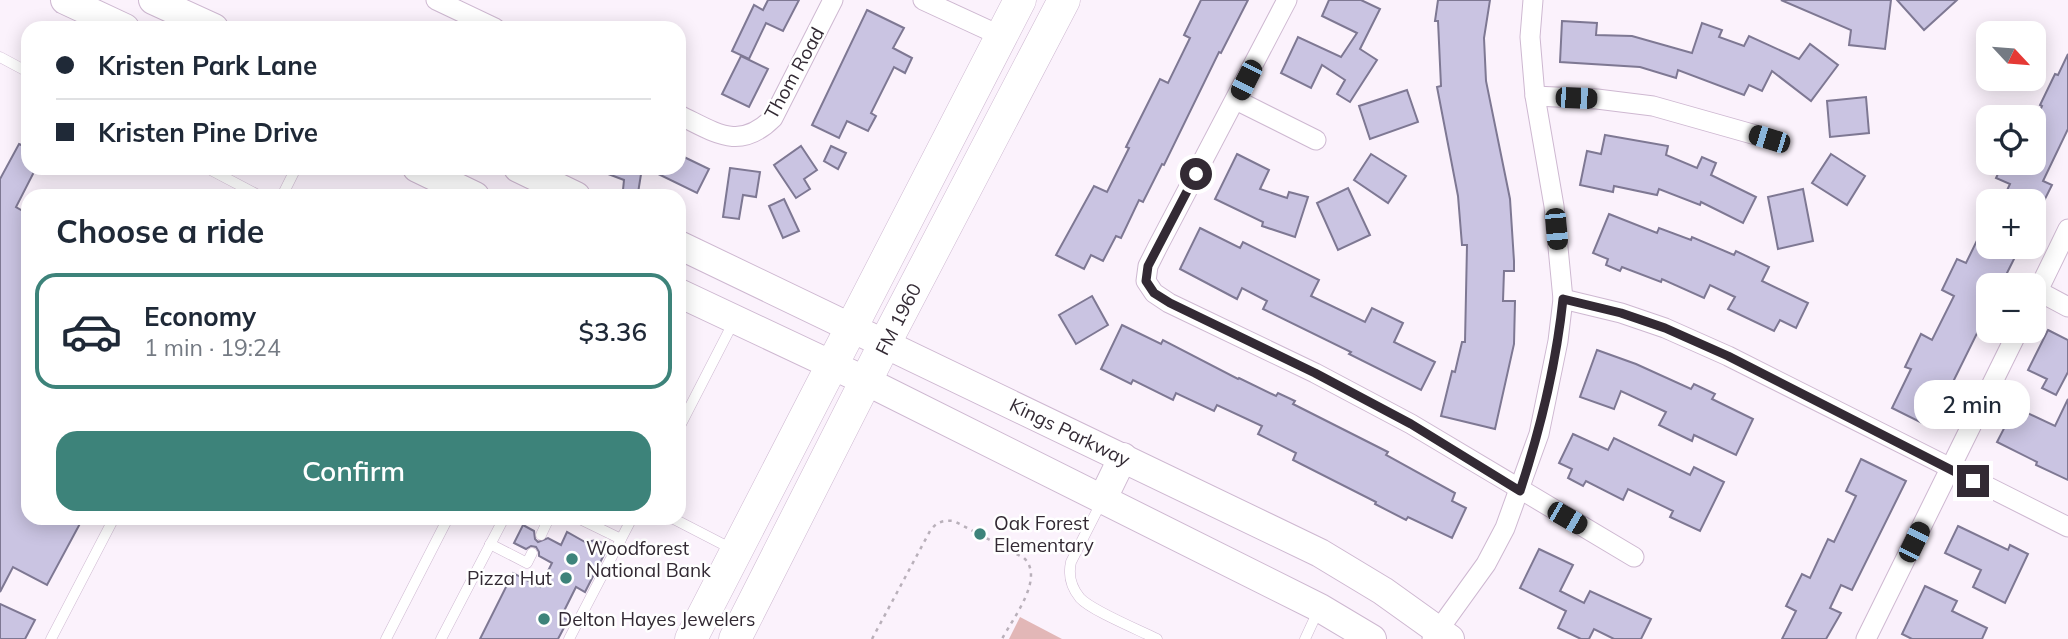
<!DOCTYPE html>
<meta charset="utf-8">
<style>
body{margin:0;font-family:Mulish,sans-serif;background:#f2f2f3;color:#1f2937;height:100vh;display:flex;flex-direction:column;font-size:26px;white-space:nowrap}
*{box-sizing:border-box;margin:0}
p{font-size:23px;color:#747a83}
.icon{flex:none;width:38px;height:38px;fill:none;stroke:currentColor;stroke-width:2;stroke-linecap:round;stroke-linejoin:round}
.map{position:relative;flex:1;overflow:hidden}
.panel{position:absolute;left:21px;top:189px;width:665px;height:336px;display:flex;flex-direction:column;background:#fff;border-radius:21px;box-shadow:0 4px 18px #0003}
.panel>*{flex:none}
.hud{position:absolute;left:21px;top:21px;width:665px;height:154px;border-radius:21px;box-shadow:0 4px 18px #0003;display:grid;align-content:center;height:154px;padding:0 35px;background:#fff}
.needle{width:46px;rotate:116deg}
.fabs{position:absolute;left:1976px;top:21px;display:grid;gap:14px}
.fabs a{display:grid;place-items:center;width:70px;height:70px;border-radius:14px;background:#fff;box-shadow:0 4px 18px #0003;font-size:35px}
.end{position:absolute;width:32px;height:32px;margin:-16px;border:9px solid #332a34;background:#fff;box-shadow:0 0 0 4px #fff}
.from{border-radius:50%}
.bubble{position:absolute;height:49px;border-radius:21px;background:#fff;box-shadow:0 4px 18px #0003;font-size:23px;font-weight:600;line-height:49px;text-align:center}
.car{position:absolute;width:21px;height:42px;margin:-21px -10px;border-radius:9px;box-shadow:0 0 5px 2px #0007;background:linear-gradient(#222 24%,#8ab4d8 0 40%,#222 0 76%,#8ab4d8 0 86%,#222 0)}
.hud b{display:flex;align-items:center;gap:24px;height:66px;font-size:26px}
.hud b+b{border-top:2px solid #e0e1e3}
.hud i{width:18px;height:18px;background:#1f2937}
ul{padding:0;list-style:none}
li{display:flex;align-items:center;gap:21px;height:116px;margin:0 14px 10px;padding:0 21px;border:4px solid #e0e1e3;border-radius:21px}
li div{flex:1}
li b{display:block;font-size:26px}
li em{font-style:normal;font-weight:600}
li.selected{border-color:#3d837a}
li>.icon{width:63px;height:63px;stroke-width:1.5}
h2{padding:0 35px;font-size:32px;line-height:84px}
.action{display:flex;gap:14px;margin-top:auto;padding:14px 35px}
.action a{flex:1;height:80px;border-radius:21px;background:#3d837a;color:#fff;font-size:28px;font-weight:600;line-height:80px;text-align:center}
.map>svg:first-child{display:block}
</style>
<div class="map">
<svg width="2068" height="639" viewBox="0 0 2068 639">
<rect width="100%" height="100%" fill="#fbf2fc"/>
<path fill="#e2b7b7" d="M1020 617 1062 639H1009Z"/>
<g fill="#cac4e2" stroke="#7e7893" stroke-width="2">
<path d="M768 0H799L783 31 766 23 749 59 732 51 754 5 763 10Z"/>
<path d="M1201 0H1248L1221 53 1219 52 1164 165 1162 164 1143 202 1139 200 1121 238 1116 236 1103 261 1091 255 1084 269 1056 255 1094 186 1107 192 1129 148 1126 147 1160 79 1168 83 1190 38 1184 35Z"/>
<path d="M1329 0H1361L1380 9 1360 49 1377 60 1350 102 1337 94 1345 80 1322 65 1311 88 1281 73 1298 37 1341 57 1357 33 1322 16Z"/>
<path d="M1438 0H1490L1484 38 1486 81 1510 199 1514 261V271H1504L1503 301H1515L1514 344 1495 429 1441 416 1452 371 1455 372 1462 342H1465L1467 245H1462L1458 196 1437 87 1441 86 1438 21H1435Z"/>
<path d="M1781 0H1891L1885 49 1849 45 1851 30Z"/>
<path d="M1897 0H1957L1924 30Z"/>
<path d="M867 10 904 28 893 48 912 58 905 73 894 67 871 113 876 116 868 131 847 121 839 138 812 125Z"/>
<path d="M1562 21 1597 23 1596 35 1632 36 1692 53 1702 23 1722 30 1719 37 1744 46 1749 36 1799 59 1810 44 1838 65 1811 101 1772 71 1762 91 1749 85 1744 95 1678 70 1676 78 1640 67 1560 62Z"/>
<path d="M2068 54V129L2043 181 2052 185 2044 201 2038 198 2036 201H2002L2010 184 1996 178 2003 163H2034V124L2042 106 2040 105 2055 74 2058 75Z"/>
<path d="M741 56 768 69 749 107 722 94Z"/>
<path d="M1407 90 1418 122 1370 139 1359 106Z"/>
<path d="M1866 97 1869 133 1830 137 1827 101Z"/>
<path d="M1605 135 1668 146 1666 155 1697 168 1702 157 1716 163 1711 175 1756 197 1743 223 1701 202 1700 205 1659 189 1657 195 1614 186 1613 192 1580 185 1587 151 1601 154Z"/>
<path d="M19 144 28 148V168H36L16 207 28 214V518H83L47 585 13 567 0 592V179Z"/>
<path d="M801 146 817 170 804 179 810 189 796 198 774 165Z"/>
<path d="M831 146 846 153 838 169 824 161Z"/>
<path d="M1237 154 1269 170 1260 189 1287 198 1289 192 1308 197 1295 237 1262 226 1263 222 1215 199Z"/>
<path d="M1371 154 1406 176 1388 203 1354 180Z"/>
<path d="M1831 154 1865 176 1847 205 1812 183Z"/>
<path d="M684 157 709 169 697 193 646 168H679Z"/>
<path d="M642 168 638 193 623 190 624 180 595 169Z"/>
<path d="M730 168 760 172 756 197 743 195 739 219 723 217Z"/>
<path d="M1348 188 1370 235 1338 250 1317 203Z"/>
<path d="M1803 189 1813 241 1778 249 1768 197Z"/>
<path d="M784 199 799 231 783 238 769 206Z"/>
<path d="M1609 214 1657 233 1659 228 1691 240 1692 237 1734 255 1736 251 1769 267 1762 281 1808 303 1796 328 1780 320 1774 331 1728 309 1735 297 1710 285 1704 298 1662 279 1661 282 1622 267 1620 271 1606 265 1608 259 1593 253Z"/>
<path d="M1988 218V247H2020L2001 285H1988V311L1950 388 1947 387 1928 426 1892 408 1911 369 1905 367 1921 334 1932 340 1954 296 1942 290 1957 259 1966 263Z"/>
<path d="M1200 228 1240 248 1243 242 1319 280 1311 296 1365 322 1372 308 1403 323 1394 342 1435 362 1421 390 1349 354 1351 352 1263 309 1267 301 1242 288 1237 299 1180 269Z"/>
<path d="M1092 296 1108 325 1076 344 1059 315Z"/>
<path d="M1122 325 1161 344 1163 340 1238 379 1239 378 1276 396 1278 393 1295 401 1293 404 1388 452 1386 455 1455 493 1452 501 1466 508 1452 538 1408 517 1406 520 1375 504 1376 502 1293 460 1296 453 1258 434 1262 426 1217 405 1214 411 1176 393 1173 400 1133 380 1131 384 1101 369Z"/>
<path d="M2048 330 2068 340V372L2056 395 2042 388 2047 379 2028 370Z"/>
<path d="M1597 350 1636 364 1691 389 1694 384 1715 394 1712 399 1753 419 1736 455 1694 435 1692 441 1659 425 1666 412 1621 391 1614 409 1580 397Z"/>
<path d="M2068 399V480L2036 465 2037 462 1997 442 2015 407 2055 426Z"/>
<path d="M1573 434 1608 450 1614 438 1690 475 1694 467 1724 482 1700 531 1670 517 1673 511 1628 489 1623 500 1586 481 1583 486 1568 478 1572 469 1559 463Z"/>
<path d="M1861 459 1906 481 1852 590 1841 585 1830 608 1841 613 1826 639H1782L1796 611 1786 606 1802 574 1810 578 1828 539 1834 542 1856 496 1846 491Z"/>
<path d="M523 525 534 531 535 539 538 542 548 538 561 545 567 532 585 542 597 540 602 543 605 553 585 592 576 587 561 617 568 620 558 639H480L513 573 540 587 552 563 539 556V552L536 547 531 546 526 549 514 543Z"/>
<path d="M1958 526 2008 550 2010 545 2028 554 2005 603 1973 587 1981 570 1945 553Z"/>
<path d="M1539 549 1573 565 1560 591 1584 603 1590 591 1651 619 1641 639H1614L1594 629 1589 639H1581L1558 628 1566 611 1520 588Z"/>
<path d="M1925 586 1957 601 1952 611 1987 628 1982 639H1912L1902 634Z"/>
<path d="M0 604 35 620 25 639H0Z"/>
</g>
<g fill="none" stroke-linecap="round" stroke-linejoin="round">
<g stroke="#ceb8d1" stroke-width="11">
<g id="lane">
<path d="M0 57 28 72"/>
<path d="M207 168 260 196"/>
<path d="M282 196 296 168"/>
<path d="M679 428 733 323"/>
<path d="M1102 501 1071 562C1068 575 1071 587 1080 598 1092 611 1139 630 1157 639"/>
<path d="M578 518 621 539"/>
<path d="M672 518 734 550"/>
<path d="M541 535 549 518"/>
<path d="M490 544 527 563 532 553"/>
<path d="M51 639 114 518"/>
<path d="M386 639 448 518"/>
<path d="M441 639 504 518"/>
<path d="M569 639 632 518"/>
<path d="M1305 639 1318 611"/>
</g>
</g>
<g stroke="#ceb8d1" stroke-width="21">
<g id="street">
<path d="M436 0 495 28"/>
<path d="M923 0 1001 36"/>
<path d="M1287 0 1157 248 1148 266 1146 281 1154 293 1169 303 1315 373 1411 424 1634 557"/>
<path d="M1535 96 1597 99 1653 106 1770 139"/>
<path d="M1236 100 1316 140"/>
<path d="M679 115C715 132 739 152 773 118L833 0"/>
<path d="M2038 291 2068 307"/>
<path d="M1563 299 1621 313 1665 328 1728 356 2068 527"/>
<path d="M2034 299 2068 229"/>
<path d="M1432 639 1486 564 1505 528 1539 434 1558 341 1563 299 1554 206 1535 96 1530 37 1533 0"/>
<path d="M1866 639 2018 331"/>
</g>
</g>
<g stroke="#ceb8d1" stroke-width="30">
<g id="secondary">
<path d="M65 0 125 28"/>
<path d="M153 0 214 28"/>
<path d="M417 168 475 196"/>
<path d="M518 168 576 196"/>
<path d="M679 245 1320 553 1383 591 1450 639"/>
<path d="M679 293 866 381 1320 608 1372 639"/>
<path d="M1102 500 1123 457"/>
</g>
</g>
<g stroke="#ceb8d1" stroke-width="33">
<g id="primary">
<path d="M691 639 1020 0"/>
<path d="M735 639 885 343 1064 0"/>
</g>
</g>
<path stroke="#b9b0ba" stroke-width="2.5" stroke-dasharray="3.5 5" stroke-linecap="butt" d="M872 639 930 531C936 522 943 520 954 521L1024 558C1045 578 1013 618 1002 639"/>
<use href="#lane" stroke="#fff" stroke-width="10"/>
<use href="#street" stroke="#fff" stroke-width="19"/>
<use href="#secondary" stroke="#fff" stroke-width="28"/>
<use href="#primary" stroke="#fff" stroke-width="32"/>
</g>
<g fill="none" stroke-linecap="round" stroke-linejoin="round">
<path stroke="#332a34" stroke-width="9" d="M1196 174 1148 266 1146 281 1154 293 1170 303 1315 373 1411 424 1520 491C1541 427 1556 366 1563 299L1621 313 1665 328 1728 356 1973 481"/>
</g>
<g fill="#3d837a" stroke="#fff" stroke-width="2.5">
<circle cx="980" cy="534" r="7"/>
<circle cx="572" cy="559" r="7"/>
<circle cx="566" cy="578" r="7"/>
<circle cx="544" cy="619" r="7"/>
</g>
<g text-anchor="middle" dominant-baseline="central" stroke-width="5" stroke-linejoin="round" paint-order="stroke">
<g font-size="19" fill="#332a34" stroke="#fff">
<text transform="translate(794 73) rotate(-61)">Thom Road</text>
<text transform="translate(898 319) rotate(-63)">FM 1960</text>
<text transform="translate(1070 432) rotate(26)">Kings Parkway</text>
</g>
<g font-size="19" fill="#332a34" stroke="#fff" text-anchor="start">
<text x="994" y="523">Oak Forest<tspan x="994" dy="22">Elementary</tspan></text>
<text x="586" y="548">Woodforest<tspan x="586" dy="22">National Bank</tspan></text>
<text x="552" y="578" text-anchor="end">Pizza Hut</text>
<text x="558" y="619">Delton Hayes Jewelers</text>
</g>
</g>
</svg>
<div class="fabs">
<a><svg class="needle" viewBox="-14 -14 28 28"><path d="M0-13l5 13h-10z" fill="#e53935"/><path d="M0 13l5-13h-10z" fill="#747a83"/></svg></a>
<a><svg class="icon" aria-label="locate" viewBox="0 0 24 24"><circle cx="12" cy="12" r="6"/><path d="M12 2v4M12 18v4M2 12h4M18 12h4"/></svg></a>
<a>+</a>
<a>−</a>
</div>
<i class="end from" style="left:1196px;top:174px"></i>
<i class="end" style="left:1973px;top:481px"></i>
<div class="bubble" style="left:1914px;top:380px;width:116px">2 min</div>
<i class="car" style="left:1246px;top:80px;rotate:207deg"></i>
<i class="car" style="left:1576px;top:98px;rotate:92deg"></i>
<i class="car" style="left:1769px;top:139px;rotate:287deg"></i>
<i class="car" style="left:1556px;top:229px;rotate:175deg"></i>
<i class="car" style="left:1567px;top:518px;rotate:120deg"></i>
<i class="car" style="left:1914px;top:542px;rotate:26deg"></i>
<div class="hud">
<b><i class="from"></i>Kristen Park Lane</b>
<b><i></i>Kristen Pine Drive</b>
</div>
<section class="panel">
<h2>Choose a ride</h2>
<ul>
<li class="selected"><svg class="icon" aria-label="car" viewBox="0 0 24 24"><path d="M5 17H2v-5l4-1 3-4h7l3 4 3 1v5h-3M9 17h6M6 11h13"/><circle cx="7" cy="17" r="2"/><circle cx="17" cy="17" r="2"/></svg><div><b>Economy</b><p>1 min · 19:24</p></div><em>$3.36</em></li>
</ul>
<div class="action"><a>Confirm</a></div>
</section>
</div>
